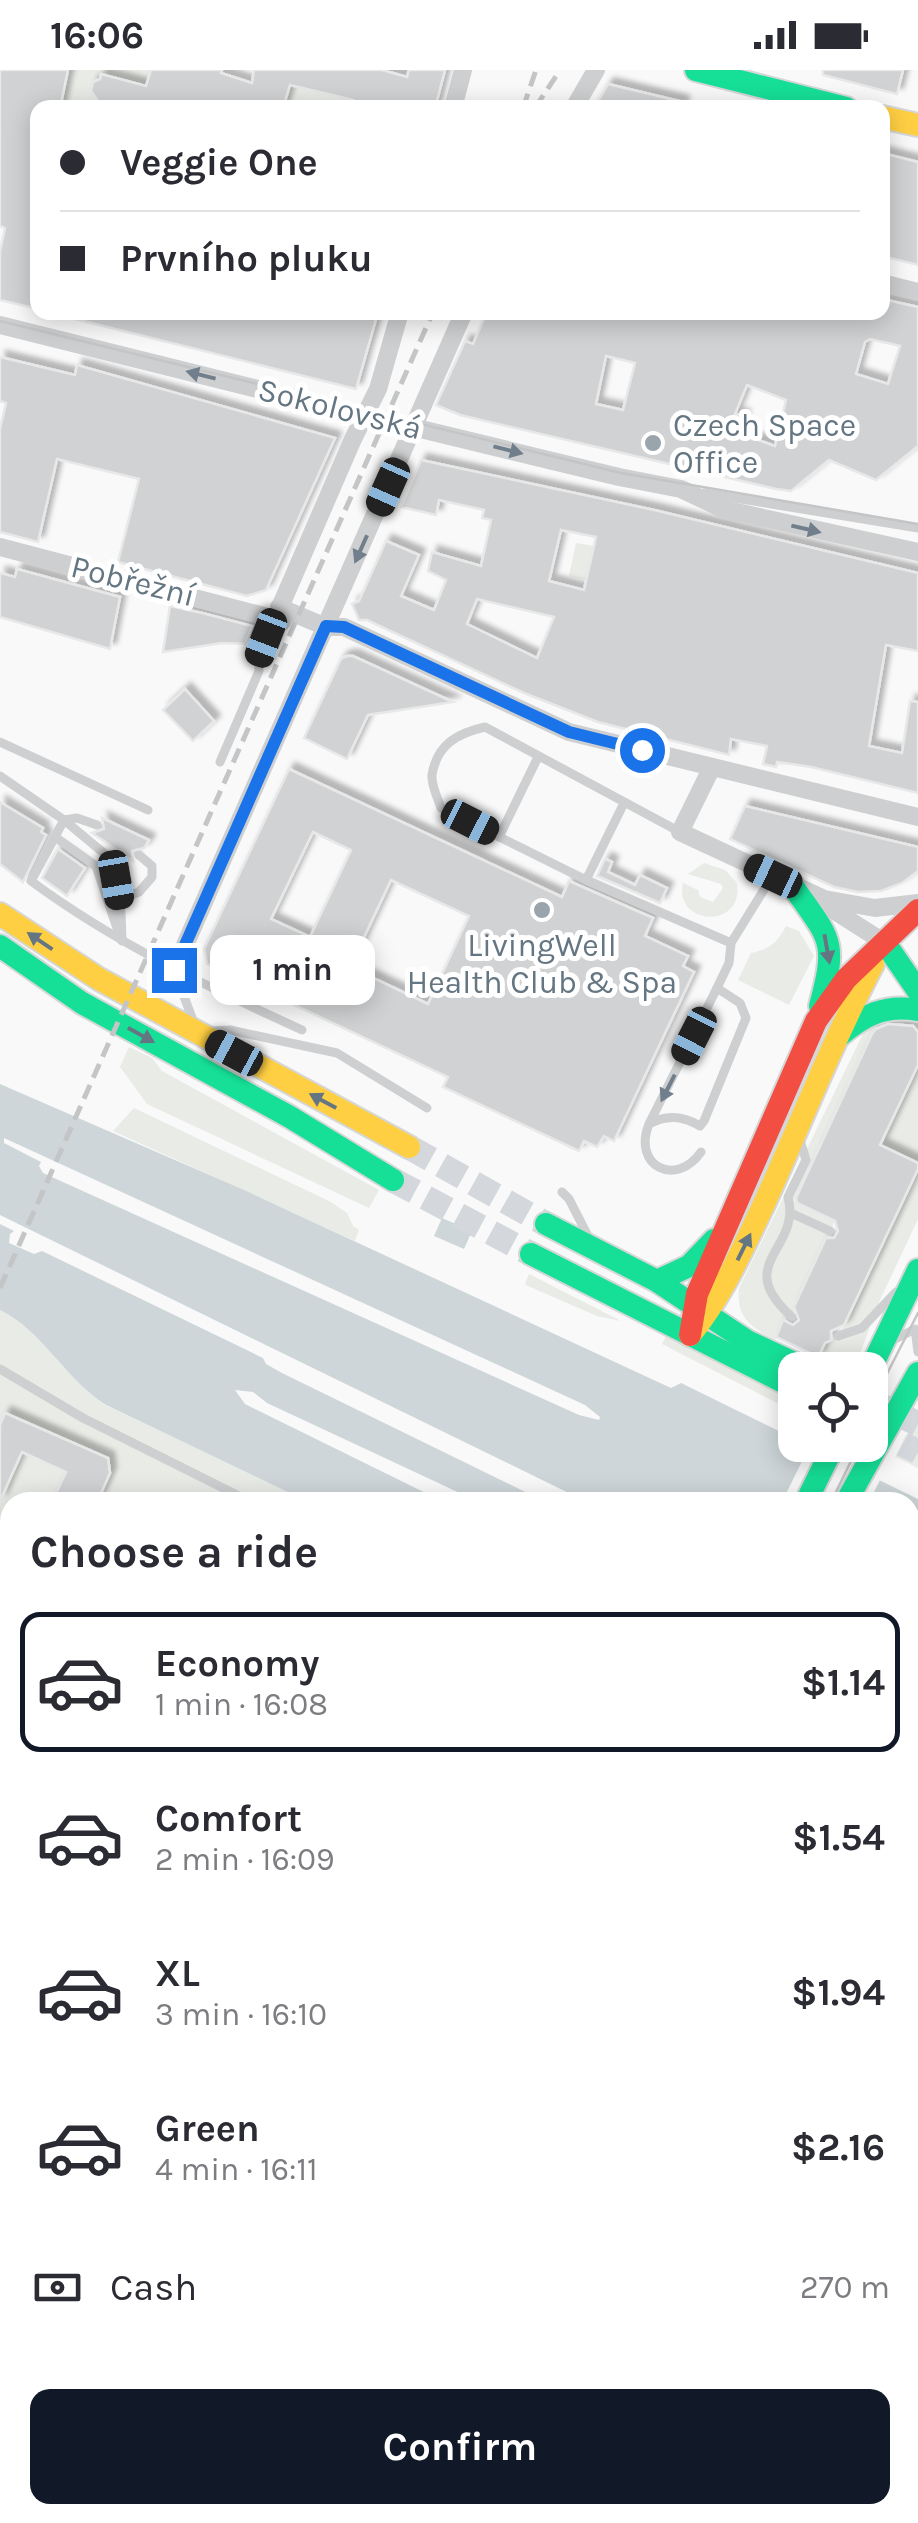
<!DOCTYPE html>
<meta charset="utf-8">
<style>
body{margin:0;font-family:Karla,sans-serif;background:#f7f7f7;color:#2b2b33;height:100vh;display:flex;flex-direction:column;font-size:38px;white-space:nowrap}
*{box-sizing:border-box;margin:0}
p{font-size:32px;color:#7c7c81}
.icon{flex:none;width:55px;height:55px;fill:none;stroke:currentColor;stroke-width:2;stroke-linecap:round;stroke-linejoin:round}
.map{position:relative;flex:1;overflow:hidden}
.sheet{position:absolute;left:0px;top:1422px;width:920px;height:1032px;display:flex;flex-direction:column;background:#fff;border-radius:30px 30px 0 0;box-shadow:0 5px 25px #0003}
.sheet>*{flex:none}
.banner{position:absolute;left:30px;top:30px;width:860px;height:220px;border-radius:20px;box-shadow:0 5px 25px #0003;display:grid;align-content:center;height:220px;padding:0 30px;background:#fff}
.tools{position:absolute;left:778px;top:1282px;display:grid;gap:20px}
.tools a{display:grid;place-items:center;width:110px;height:110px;border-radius:20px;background:#fff;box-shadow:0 5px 25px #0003;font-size:50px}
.end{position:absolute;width:45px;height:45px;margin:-22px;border:12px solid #1a73e8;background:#fff;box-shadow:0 0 0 5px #fff}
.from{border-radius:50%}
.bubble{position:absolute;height:70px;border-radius:20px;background:#fff;box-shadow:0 5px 25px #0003;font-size:32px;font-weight:700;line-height:70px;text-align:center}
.car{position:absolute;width:30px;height:60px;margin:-30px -15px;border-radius:12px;box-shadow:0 0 8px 2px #0007;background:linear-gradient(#222 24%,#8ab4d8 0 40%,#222 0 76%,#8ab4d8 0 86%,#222 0)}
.banner b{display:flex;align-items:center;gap:35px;height:95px;font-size:38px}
.banner b+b{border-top:2px solid #e1e1e2}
.banner i{width:25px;height:25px;background:#2b2b33}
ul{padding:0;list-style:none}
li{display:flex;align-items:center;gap:30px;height:140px;margin:0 20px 15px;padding:0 10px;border:5px solid transparent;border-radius:20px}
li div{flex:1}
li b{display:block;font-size:38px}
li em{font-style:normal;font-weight:700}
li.active{border-color:#111827}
li>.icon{width:90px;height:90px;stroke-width:1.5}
h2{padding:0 30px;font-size:45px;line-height:120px}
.pay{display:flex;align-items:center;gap:25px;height:110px;padding:0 30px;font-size:38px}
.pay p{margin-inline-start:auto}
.button{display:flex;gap:20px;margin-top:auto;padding:20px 30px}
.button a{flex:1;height:115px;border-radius:20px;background:#111827;color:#fff;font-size:40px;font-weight:700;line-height:115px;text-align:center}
.status{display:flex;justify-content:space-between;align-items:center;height:70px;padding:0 50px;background:#fff;direction:ltr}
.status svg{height:28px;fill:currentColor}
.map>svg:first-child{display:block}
</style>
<div class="status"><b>16:06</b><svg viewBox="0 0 49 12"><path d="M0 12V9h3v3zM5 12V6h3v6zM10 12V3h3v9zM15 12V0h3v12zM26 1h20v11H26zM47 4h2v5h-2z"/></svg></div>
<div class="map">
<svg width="918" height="2453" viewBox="0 0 918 2453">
<defs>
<filter id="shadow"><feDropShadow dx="6" dy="-6" stdDeviation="2.5" flood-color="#0004"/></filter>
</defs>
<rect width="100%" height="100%" fill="#f9f9f9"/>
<g fill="#e8ebe6">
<path d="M68 0H151L150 4 154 6 151 19 102 4 95 32 124 37 60 35Z"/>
<path d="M294 0 353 30 351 37 283 38Z"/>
<path d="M576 473 594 476 586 510 569 506Z"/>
<path d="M704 793 725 800 737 813C744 861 673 855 683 813L698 820 700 827 713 832 723 818 721 814 688 804Z"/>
<path d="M786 856 799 861 814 886 789 935 738 910 751 883C770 879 777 873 786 856Z"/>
<path d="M889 949C901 949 908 951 918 959V962C906 946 889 946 875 960L794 1131 835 1151 795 1235 792 1249 785 1246 775 1270C751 1257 736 1248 739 1218L863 964 875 954Z"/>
<path d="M129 977 152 988 162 1001 379 1120 369 1138 147 1034 120 997Z"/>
<path d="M918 995V1093L880 1075Z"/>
<path d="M134 1038 331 1132 347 1143 353 1156 359 1160 355 1171 113 1061Z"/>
<path d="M918 1099V1149L880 1230 858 1289 848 1286 845 1296 816 1292 825 1273 834 1269 843 1258Z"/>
<path d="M529 1204 621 1251 597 1246 528 1216 525 1214Z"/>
<path d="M0 1240C43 1261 65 1308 105 1335L310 1432H10V1837L0 1832Z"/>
<path d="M666 1266 795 1332V1342L662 1274Z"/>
<path d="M918 1355V1398L895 1387 905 1366Z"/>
<path d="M910 1717 918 1721V2080L910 2079Z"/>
<path d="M0 2321 10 2323V2422L0 2431Z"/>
<path d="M910 2365 918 2366V2414L910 2412Z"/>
<path d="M344 2445H503L505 2453H353Z"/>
</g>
<g fill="#ced6d9" fill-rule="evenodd">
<path d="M0 1014 244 1120 671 1318 681 1313 795 1369V1375H807L918 1429V1721L910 1717V1432H587L0 1145ZM4 1068 585 1335 600 1347 599 1350 579 1345 43 1103 39 1096 41 1092 4 1073Z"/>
<path d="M442 1148 472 1161 464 1179 434 1166Z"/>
<path d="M0 1154 14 1161 10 1164 9 1173 34 1184 42 1181 263 1288 266 1294 282 1303 546 1432H479L267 1333 253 1322 235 1320 245 1334 444 1432H309L106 1335C65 1309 43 1261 0 1240Z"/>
<path d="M0 1832 10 1837V2164L0 2162Z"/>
<path d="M910 2079 918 2080V2366L910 2365Z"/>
</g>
<path fill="#f9f9f9" d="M810 1375H819L882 1406 869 1432H782Z"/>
<g fill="#d0d2d3" stroke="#e8e8e8" stroke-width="2.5" fill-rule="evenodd" filter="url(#shadow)">
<path d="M0 0H68L60 38H38V239L0 230V182L5 158 0 156Z"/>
<path d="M151 0H222L221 3 252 13 254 0H382L407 7 409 0H445L435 38H351L353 30 290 15 283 38H103L91 21 93 12 100 9 101 4 146 16Z"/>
<path d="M823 0H903L897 24 823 5Z"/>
<path d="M608 14 683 32 682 38H594Z"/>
<path d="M882 83 918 92V195L882 186Z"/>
<path d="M882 229 918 237V376L876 410 829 390 791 421 776 419 460 345 436 335 465 271 473 274 487 242H882ZM870 269 900 276 888 314 856 304 865 272ZM606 286 635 293 623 340 596 334ZM747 315 786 330 775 376 738 363 744 346 735 344Z"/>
<path d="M72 242H378L356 319 71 248Z"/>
<path d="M0 287 75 305 77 295 335 368 266 520 247 526 118 492 139 409 57 389 38 472 0 462V359L6 333 0 331Z"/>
<path d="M421 390 654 440 918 503V581L886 575 869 676 902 683 910 631 918 632V723L811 697 777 692 776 697 763 694 767 676 731 669 729 685 598 652 524 623 367 550H359L352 534 359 531 386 471 419 485 401 526 434 540 446 510 428 501 432 482 481 496 491 450 482 448 484 440 439 430 436 445 401 437ZM561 460 596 467 584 520 549 511ZM477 529 554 547 537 588 467 554Z"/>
<path d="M17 499 120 527 110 579 0 547V503L15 507Z"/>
<path d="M170 536 202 543 252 556 245 574 222 573 163 582Z"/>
<path d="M347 586H353L453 632 368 645 347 689 304 668 341 589Z"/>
<path d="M185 619 214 651 193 671 163 640Z"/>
<path d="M289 699 562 827 569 811 653 848 645 866 688 886 683 896 694 902 614 1071 604 1066 597 1077 584 1071 579 1081 443 1017 448 1007 207 894 204 879ZM313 762 351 780 310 867 271 849ZM391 810 469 846 428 934 350 897Z"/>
<path d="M0 732 43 758 41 762 46 765 23 812 0 794Z"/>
<path d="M745 736 918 777V801L902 813 881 821 858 822 834 817 730 769Z"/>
<path d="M102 748 149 770 144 778 132 781 133 791 92 763 104 759Z"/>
<path d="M58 779 85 798 67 826 42 808Z"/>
<path d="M605 789 612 792 608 802 635 815 640 805 667 818 660 833 597 806Z"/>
<path d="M888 954 913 956 918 962V995L880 1075 918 1093V1099L844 1255 831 1261V1270L825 1273 818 1287 776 1267 783 1250 793 1255 799 1250 794 1237 826 1168H834L838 1161 835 1151 797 1133 796 1128 872 964 876 959Z"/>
<path d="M5 1343 108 1388 110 1403 97 1432H52L66 1402 22 1382 0 1431V1355Z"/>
</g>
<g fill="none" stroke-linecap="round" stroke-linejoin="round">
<g stroke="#d4d8dc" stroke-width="25" stroke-dasharray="25 12" stroke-linecap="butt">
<path d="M409 1077 546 1154"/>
<path d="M393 1110 531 1184"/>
<path d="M870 1330 918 1354"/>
<path d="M870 1357 918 1382"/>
</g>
<g stroke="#d5d6d7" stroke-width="26">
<g id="fast">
<path d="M696 0 846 38"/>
<path d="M792 815C830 870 838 869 820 936"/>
<path d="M885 873 918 921"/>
<path d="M0 876 82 933 290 1047 393 1110"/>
<path d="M839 966C864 945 885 934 918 940"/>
<path d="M546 1154 657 1211 747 1271 809 1300"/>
<path d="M531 1184 795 1318"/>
<path d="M657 1211 689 1196 714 1170"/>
<path d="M870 1300 918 1200"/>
<path d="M806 1432 834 1375"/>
<path d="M846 1432 918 1303"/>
<path d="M0 2270 10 2272"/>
<path d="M324 2445 333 2453"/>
<path d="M518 2445 519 2453"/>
<path d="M35 2453 49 2445"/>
<path d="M89 2453 96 2445"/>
<path d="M156 2453 167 2445"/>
</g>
</g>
<g stroke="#d5d6d7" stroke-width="26">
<g id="slow">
<path d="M882 47 918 55"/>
<path d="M0 844 99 909 409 1077"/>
<path d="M690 1265C723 1225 743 1178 765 1132 801 1052 833 971 873 894"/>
<path d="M0 2222 10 2224"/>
<path d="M910 2438 918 2440"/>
</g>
</g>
<g stroke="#d5d6d7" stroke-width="26">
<g id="jam">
<path d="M690 1265 697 1224 816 951 846 909 918 840"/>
<path d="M0 2298 10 2300"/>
<path d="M849 2445 881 2453"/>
<path d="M586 2453 594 2445"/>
</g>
</g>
<g stroke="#cecfd0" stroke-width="9">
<path d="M704 423 918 458"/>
<path d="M0 672 148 740"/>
<path d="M220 692 259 601 258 588"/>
<path d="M0 706 64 750 112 790 121 843 122 871"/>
<path d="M624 733 586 810 441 738C438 729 431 715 432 705 437 674 458 663 485 657L680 762"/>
<path d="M64 750 31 811C115 873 208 917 302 960"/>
<path d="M64 750 77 748 97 755"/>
<path d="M55 767 96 796 119 864"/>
<path d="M499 767 538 687"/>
<path d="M586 810 731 873"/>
<path d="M119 830 139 822 152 807V796L139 785"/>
<path d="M174 900 194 953"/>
<path d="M717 918 729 893 731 873 773 805"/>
<path d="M212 961 230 960 337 983 427 1038"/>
<path d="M649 1054C667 1044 683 1046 700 1056L704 1051 746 948 740 933 717 918 649 1054C632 1096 676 1118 701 1082"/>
<path d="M562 1122 569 1129 589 1168"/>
<path d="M793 1144 830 1161"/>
<path d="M792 1247C731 1193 802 1180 788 1127L806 1090 799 1067"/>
<path d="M838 1266 862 1258 896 1222"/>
<path d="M893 1270 915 1259 918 1282"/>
<path d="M0 1299 83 1348 251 1432"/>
<path d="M0 1760 10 1761"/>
<path d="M910 1946 918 1951"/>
<path d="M125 2453 133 2445"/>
</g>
<g stroke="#cecfd0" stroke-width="18">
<path d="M453 38 463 0"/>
<path d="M574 38 596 0"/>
<path d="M882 213 918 222"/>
<path d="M0 255 338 339 619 407 681 419 723 439 918 482"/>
<path d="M0 477 283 551"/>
<path d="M279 537 326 557H344L569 662 918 747"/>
<path d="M258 588 353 369 378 319 400 242"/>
<path d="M712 697 680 762 824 829 875 838 918 833"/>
<path d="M827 836 885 873"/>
<path d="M174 900 464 242"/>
</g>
<use href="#fast" stroke="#16e098" stroke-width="22"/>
<use href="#slow" stroke="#ffcf43" stroke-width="22"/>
<use href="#jam" stroke="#f24e42" stroke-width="22"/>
<g stroke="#c3c5c6" stroke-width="2.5">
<path d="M0 251 621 403 918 454"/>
<path d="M870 1337 918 1243"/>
<path d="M831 1432 859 1375"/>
<path d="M120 2453 128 2445"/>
</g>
<g stroke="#c3c5c6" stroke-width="5" stroke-dasharray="15 8" stroke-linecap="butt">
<path d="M523 38 536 0"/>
<path d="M535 38 560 0"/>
<path d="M0 1218 433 242"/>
</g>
</g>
<defs><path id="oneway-solid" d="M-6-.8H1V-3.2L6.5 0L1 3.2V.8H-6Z" transform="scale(2.5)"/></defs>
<g fill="#707f8b">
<use href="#oneway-solid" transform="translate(201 305) rotate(-166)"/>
<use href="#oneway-solid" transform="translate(508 380) rotate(14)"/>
<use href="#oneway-solid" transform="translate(806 459) rotate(13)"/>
<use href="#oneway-solid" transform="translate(361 479) rotate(114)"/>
<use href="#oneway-solid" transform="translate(668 1018) rotate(117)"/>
</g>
<g fill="#657683">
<use href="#oneway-solid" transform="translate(40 871) rotate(-146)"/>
<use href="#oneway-solid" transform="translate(827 879) rotate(80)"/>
<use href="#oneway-solid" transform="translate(141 965) rotate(29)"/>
<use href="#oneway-solid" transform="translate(323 1031) rotate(-152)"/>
<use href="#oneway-solid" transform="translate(744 1177) rotate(-64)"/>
</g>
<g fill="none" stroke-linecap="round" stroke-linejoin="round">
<path stroke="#1a73e8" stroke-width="12" d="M174 900 326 556 344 557 569 662 642 680"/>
</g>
<g fill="#99a4ac" stroke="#fff" stroke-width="4">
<circle cx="653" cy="373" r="10"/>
<circle cx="542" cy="840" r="10"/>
</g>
<g text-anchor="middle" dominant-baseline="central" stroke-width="10" stroke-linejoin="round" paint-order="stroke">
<g font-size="32" fill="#657683" stroke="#fff">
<text transform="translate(340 339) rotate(14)">Sokolovská</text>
<text transform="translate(133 511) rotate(14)">Pobřežní</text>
</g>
<g font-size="32" fill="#657683" stroke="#fff" text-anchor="start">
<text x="673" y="355">Czech Space<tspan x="673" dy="37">Office</tspan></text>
<text x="542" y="875" text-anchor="middle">LivingWell<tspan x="542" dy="37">Health Club &amp; Spa</tspan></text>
</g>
</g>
</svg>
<div class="tools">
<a><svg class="icon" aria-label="locate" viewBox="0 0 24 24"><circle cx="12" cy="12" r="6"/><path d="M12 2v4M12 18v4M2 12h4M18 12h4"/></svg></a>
</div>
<i class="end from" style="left:642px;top:680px"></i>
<i class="end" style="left:174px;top:900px"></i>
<div class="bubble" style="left:210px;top:865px;width:165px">1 min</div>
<i class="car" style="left:388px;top:417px;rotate:204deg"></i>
<i class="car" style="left:266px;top:568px;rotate:201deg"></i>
<i class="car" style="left:470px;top:752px;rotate:117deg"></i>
<i class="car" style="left:773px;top:806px;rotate:295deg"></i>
<i class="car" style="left:116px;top:810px;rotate:170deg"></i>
<i class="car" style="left:694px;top:966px;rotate:207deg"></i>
<i class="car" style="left:234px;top:983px;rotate:298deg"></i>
<div class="banner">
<b><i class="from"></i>Veggie One</b>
<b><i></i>Prvního pluku</b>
</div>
<section class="sheet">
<h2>Choose a ride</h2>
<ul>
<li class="active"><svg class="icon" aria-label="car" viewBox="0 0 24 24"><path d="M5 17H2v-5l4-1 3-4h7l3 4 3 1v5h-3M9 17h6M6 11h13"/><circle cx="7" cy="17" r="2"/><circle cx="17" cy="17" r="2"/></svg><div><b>Economy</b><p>1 min · 16:08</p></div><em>$1.14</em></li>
<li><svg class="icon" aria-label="car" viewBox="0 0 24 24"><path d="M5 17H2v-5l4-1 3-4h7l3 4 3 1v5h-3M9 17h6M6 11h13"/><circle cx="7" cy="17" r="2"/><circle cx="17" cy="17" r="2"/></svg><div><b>Comfort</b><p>2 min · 16:09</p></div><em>$1.54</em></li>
<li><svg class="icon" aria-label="car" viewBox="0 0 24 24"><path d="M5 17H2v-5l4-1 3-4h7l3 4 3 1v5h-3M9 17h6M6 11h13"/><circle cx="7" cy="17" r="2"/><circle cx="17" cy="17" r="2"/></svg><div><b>XL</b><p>3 min · 16:10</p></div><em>$1.94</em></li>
<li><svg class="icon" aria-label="car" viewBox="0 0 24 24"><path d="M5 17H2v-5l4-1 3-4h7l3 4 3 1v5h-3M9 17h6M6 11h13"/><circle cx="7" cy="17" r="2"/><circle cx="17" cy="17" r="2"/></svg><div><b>Green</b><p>4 min · 16:11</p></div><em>$2.16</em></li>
</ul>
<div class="pay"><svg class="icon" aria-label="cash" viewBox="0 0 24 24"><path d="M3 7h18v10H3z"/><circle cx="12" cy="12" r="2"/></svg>Cash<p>270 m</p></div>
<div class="button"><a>Confirm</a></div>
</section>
</div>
